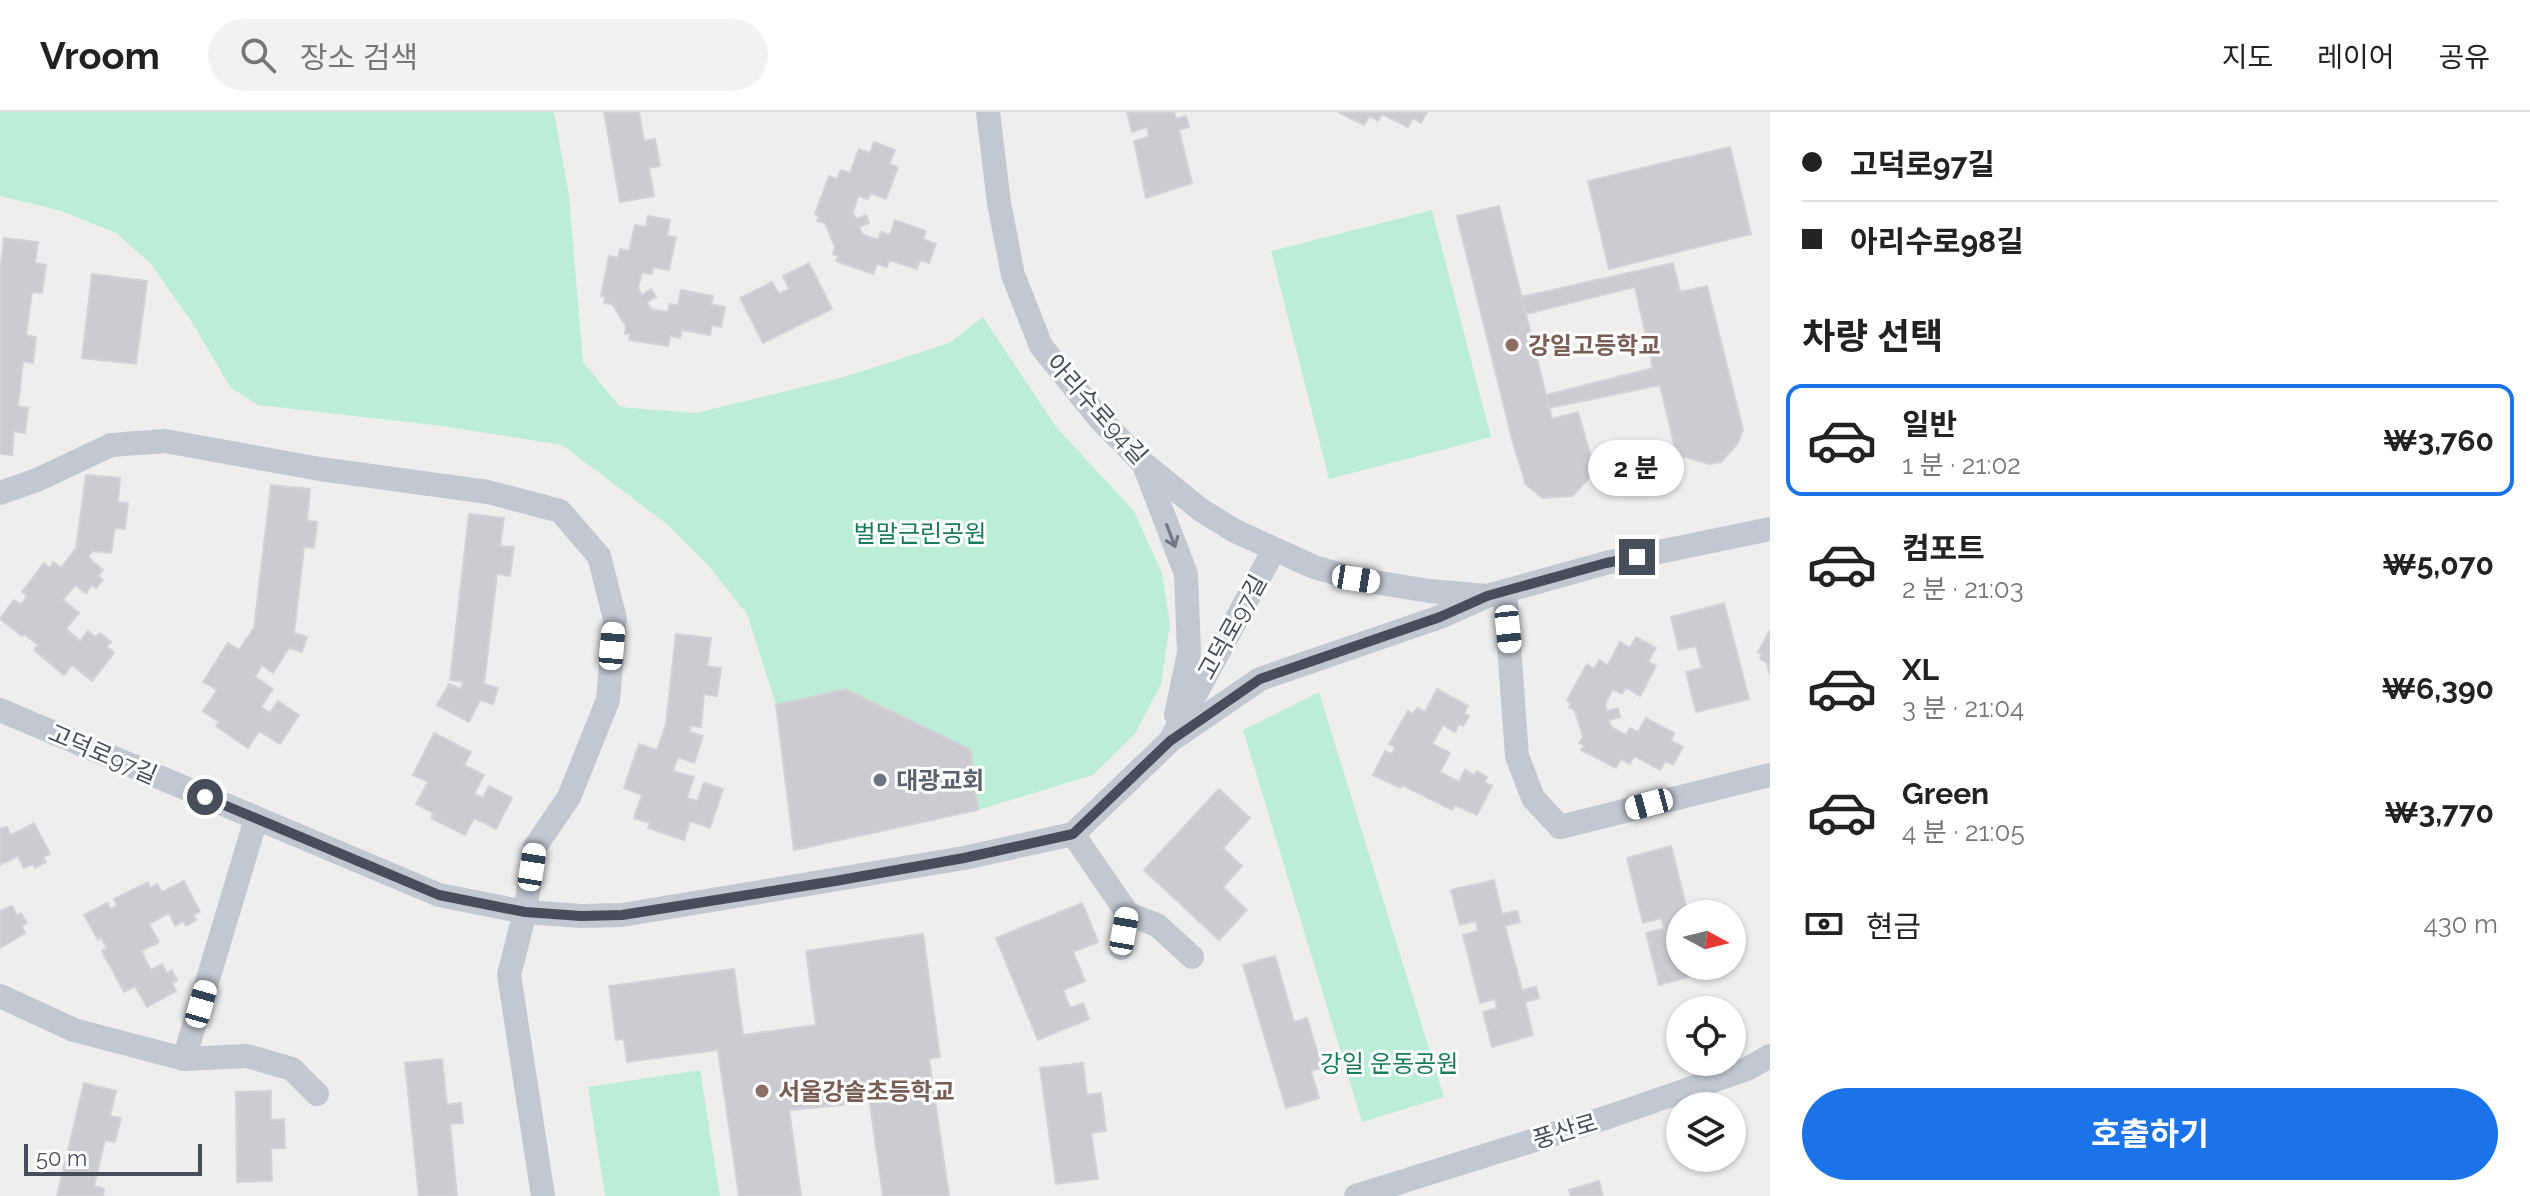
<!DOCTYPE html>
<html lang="ko">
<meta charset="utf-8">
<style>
body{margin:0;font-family:Raleway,"Noto Sans KR",sans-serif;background:#f2f2f2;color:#222;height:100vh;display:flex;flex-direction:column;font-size:30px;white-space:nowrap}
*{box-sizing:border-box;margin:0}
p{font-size:26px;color:#767676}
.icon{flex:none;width:44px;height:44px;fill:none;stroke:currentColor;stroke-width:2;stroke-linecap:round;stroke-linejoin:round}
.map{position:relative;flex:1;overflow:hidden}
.sheet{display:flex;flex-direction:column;background:#fff;width:760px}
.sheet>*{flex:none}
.banner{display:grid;align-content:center;height:176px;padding:0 32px;background:#fff}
.needle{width:52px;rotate:97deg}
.controls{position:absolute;left:1666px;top:788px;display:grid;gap:16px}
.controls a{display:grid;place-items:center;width:80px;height:80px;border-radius:50%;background:#fff;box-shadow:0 2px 6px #0004;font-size:40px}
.scale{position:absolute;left:24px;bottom:20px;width:178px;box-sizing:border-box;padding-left:8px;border:4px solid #464e5b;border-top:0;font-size:22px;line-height:28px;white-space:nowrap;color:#464e5b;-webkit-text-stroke:6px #fff;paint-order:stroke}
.end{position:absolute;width:36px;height:36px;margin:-18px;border:10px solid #464e5b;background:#fff;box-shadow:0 0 0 4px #fff}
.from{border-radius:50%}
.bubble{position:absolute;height:56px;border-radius:28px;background:#fff;box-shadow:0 2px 6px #0004;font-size:26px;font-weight:700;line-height:56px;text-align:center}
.car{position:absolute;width:24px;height:48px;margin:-24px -12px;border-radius:10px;box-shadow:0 0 6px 2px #0007;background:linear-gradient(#fff 24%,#345 0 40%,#fff 0 76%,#345 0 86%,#fff 0)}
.banner b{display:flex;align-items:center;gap:28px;height:76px;font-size:30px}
.banner b+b{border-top:2px solid #e0e0e0}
.banner i{width:20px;height:20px;background:#222}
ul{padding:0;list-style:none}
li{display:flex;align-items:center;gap:24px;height:112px;margin:0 16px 12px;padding:0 16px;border:4px solid transparent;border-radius:16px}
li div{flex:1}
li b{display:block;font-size:30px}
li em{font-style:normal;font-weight:700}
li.selected{border-color:#1a73e8}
li>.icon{width:72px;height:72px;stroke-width:1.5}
h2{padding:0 32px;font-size:36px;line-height:96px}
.pay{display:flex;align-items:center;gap:20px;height:88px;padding:0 32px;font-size:30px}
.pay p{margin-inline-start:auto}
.button{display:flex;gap:16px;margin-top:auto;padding:16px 32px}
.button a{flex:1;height:92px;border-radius:48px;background:#1a73e8;color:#fff;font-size:32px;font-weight:700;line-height:92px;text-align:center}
header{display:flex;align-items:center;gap:48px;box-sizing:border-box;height:112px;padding:0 40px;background:#fff;border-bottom:2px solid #e0e0e0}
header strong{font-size:38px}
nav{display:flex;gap:44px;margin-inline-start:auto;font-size:28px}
.search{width:560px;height:72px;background:#f2f2f2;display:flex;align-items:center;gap:20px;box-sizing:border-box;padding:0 28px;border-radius:44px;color:#767676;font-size:30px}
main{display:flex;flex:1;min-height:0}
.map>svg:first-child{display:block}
</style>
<header>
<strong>Vroom</strong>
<div class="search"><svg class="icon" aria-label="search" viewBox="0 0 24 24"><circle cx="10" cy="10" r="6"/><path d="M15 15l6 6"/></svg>장소 검색</div>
<nav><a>지도</a><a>레이어</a><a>공유</a></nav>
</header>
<main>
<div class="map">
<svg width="1770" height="1084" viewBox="0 0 1770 1084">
<rect width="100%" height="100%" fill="#f0eeed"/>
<g fill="#bceed7">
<path d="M0 0H554L569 84 583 250 620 295 696 301 844 265 949 231 983 205 1057 316 1134 399 1162 461 1170 512 1161 572 1135 622 1093 663 978 698 971 638 846 577 776 593 747 502 708 453 668 413 562 333 442 314 258 293 230 275 193 212 151 152 116 121 61 99 0 84Z"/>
<path d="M1432 98 1491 325 1329 367 1271 139Z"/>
<path d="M1319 580 1444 985 1362 1010 1243 618Z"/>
<path d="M700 958 720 1084H605L588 975Z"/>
</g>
<g fill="#caccd2" stroke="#d2d3d9" stroke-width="2">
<path d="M604 0H639L644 29 655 27 660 54 649 56 654 84 620 90Z"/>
<path d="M1127 0H1174L1176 7 1186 4 1189 15 1179 18 1192 71 1146 86 1134 29 1149 25 1147 15 1132 20Z"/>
<path d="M1338 0H1427L1421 11 1413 6 1408 15 1382 2 1378 9 1369 4 1364 13Z"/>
<path d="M874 30 895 38 889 52 898 55 886 87 871 81 868 87 858 84 853 100 856 107 866 103 869 111 859 115 862 122 878 128 881 120 890 123 895 108 926 119 923 127 936 132 929 151 920 148 917 157 889 148 887 155 877 152 873 162 836 149 838 144 833 142 835 135 825 111 817 109 819 104 815 102 829 64 837 67 841 58 850 61 859 37 870 41Z"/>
<path d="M1730 35 1751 122 1609 157 1588 69Z"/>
<path d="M1499 94 1552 307 1578 300 1592 349V363L1572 384 1543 386 1526 373 1513 331 1457 104Z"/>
<path d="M648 104 670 108 667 124 676 125 669 158 653 155 652 162 642 160 638 176 642 183 651 177 656 185 647 190 651 197 668 200 669 192 678 193 681 178 713 184 711 192 725 195 721 215 712 213 710 223 682 218 680 226 670 224 668 234 629 228 630 222H625L626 214 612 192 604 191 605 185 601 184 609 144 618 146 620 137 629 139 635 113 646 115Z"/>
<path d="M4 126 38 130 35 151 46 153 42 181 32 180 26 223 36 225 33 251 23 249 18 294 28 296 25 321 14 319 12 343 0 342V160Z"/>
<path d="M809 151 832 197 763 231 740 186 772 170 779 182 789 177 783 164Z"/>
<path d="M1673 151 1680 180 1707 174 1743 318 1738 331 1721 350 1709 352 1682 344 1674 332 1660 273 1549 296 1546 283 1653 256 1635 175 1526 202 1521 185Z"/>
<path d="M92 162 147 169 136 252 82 246Z"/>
<path d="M86 363 120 366 118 390 128 391 125 417 115 416 111 441 92 439 88 445 103 458 98 464 103 468 96 476 92 473 86 481 75 473 63 488 79 501 66 517 80 529 88 519 96 525 100 521 111 530 107 535 114 541 92 569 72 553 64 563 34 538 38 533 24 522 22 524 0 507 14 488 21 492 27 484 22 480 44 451 49 456 54 450 61 456 76 436Z"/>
<path d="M271 373 310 377 307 409 317 410 314 436 304 435 294 521 307 525 302 540 289 536 273 561 262 553 255 565 273 577 261 595 270 601 278 589 299 603 280 632 259 619 248 636 216 614 219 610 203 599 217 578 203 570 228 531 239 538 254 516Z"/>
<path d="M469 402 504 406 500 434 514 435 510 464 497 462 484 572 498 576 493 592 480 588 469 610 437 593 449 572 461 577 463 570 450 568Z"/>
<path d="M1724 491 1749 587 1696 600 1686 560 1702 556 1696 534 1679 538 1671 505Z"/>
<path d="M1770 518V563L1767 551 1760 547 1762 542 1758 540Z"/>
<path d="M676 522 711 526 707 554 721 556 717 584 704 582 701 615 691 614 689 620 703 624 694 651 678 645 673 659 694 665 687 686 697 689 704 671 723 677 710 716 690 709 684 728 648 716 650 711 634 706 642 683 624 676 639 632 657 638 666 612Z"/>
<path d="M1636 525 1656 536 1648 550 1656 554 1640 584 1626 576 1622 582 1613 577 1605 592 1607 599 1618 596 1620 605 1609 608 1611 615 1626 623 1630 616 1638 620 1646 606 1674 621 1671 629 1683 635 1673 653 1665 649 1660 658 1634 644 1630 652 1621 647 1616 656 1581 638 1584 633 1579 631 1583 625 1575 599 1569 595 1571 591 1567 588 1587 552 1594 557 1599 548 1608 553 1620 530 1630 536Z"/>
<path d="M846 577 971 638 978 698 794 738 776 593Z"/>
<path d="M1437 577 1468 594 1464 601 1469 604 1463 614 1459 612 1455 620 1443 613 1432 632 1450 641 1440 660 1459 670 1465 658 1474 663 1477 659 1487 665 1484 670 1492 674 1477 703 1455 693 1452 698 1402 673 1400 676 1373 663 1385 639 1392 642 1395 635 1389 632 1408 599 1413 602 1417 596 1425 600Z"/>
<path d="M434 621 471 640 464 653 484 663 474 682 483 686 489 674 512 686 496 717 474 706 465 723 431 706 433 701 416 692 428 670 413 663Z"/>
<path d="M1219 677 1250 706 1223 736 1242 754 1223 775 1247 798 1219 828 1144 758Z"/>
<path d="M34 711 50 742 43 745 46 750 35 756 33 752 24 756 18 744 0 753V717L7 715 11 723Z"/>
<path d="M1671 734 1687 798 1701 794 1703 802H1680V854H1701L1703 861 1659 873 1646 821 1664 816 1661 806 1643 811 1627 746Z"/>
<path d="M1494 768 1502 802 1517 799 1520 810 1505 814 1522 878 1536 875 1539 886 1525 890 1533 923 1492 935 1483 900 1497 896 1495 887 1480 891 1463 823 1478 819 1476 809 1460 813 1451 778Z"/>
<path d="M184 769 200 800 194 803 196 808 186 814 183 809 175 814 169 801 149 812 159 830 141 839 151 858 162 852 167 861 172 858 177 868 172 871 176 879 147 895 135 874 124 880 102 839 107 836 101 826 98 828 84 803 107 791 111 797 117 793 114 787 148 770 151 776 157 772 162 780Z"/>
<path d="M1082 791 1098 830 1073 840 1085 869 1063 878 1070 896 1083 891 1089 907 1038 928 996 826Z"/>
<path d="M12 794 17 803 21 801 27 811 21 814 25 821 0 836V799Z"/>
<path d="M923 822 940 945 929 947 949 1084H883L869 985 841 993 789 998 801 1084H739L718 938 627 950 624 927 616 928 609 874 734 857 743 923 816 913 806 839Z"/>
<path d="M1275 844 1294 910 1307 906 1322 956 1311 959 1319 986 1286 996 1243 853Z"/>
<path d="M442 947 447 993 461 991 463 1011 450 1012 457 1084H419L405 951Z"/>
<path d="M1083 951 1087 983 1101 981 1106 1019 1091 1021 1098 1067 1056 1072 1040 956Z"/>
<path d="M84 971 116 979 110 1004 121 1006 115 1030 105 1028 94 1074 104 1077 103 1084H57Z"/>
<path d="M271 979V1008L284 1007 285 1036H271L272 1069 237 1070 236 980Z"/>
<path d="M1599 1069 1603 1084H1571L1569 1078Z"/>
</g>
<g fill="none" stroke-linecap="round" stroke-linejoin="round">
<g stroke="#c1c7d3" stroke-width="24">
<path d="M988 0 999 91 1013 163 1041 234 1099 306 1143 351 1201 398 1235 419 1314 455 1356 467 1429 479 1487 484 1606 451 1770 417"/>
<path d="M1144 353 1186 462 1189 541 1176 603"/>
<path d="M0 381 37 368 111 333 165 329 320 357 488 380 560 399 599 444 615 507 608 588 569 685 535 735 525 800 509 863 543 1084"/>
<path d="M1505 479 1517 644 1533 686 1560 715 1770 663"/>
<path d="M0 598 439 783 525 800 581 804 622 803 964 746 1073 722 1170 629 1274 438"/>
<path d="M1174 626 1260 567 1440 505 1485 485"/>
<path d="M1073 722 1128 802 1157 813 1192 845"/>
<path d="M1121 836 1128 802"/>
<path d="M0 884 74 918 184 947 256 707"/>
<path d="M184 947 247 944 292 957 317 982"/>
<path d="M1356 1084 1608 1005 1747 957 1770 944"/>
</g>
</g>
<defs><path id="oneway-shaft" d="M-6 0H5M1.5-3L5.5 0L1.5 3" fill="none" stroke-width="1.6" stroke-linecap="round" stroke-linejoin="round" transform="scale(2)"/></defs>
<use stroke="#717885" href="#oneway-shaft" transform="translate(1171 424) rotate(69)"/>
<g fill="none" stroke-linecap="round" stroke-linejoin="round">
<path stroke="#464e5b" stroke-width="10" d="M205 685 439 783 525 800 581 804 622 803 835 769 964 746 1073 722 1170 629 1260 567 1440 505 1487 484 1606 451 1637 445"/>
</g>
<g fill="#8d6e63" stroke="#fff" stroke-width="3">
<circle cx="1512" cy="233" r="8"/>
<circle cx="762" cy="979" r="8"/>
</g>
<circle fill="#6b7280" stroke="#fff" stroke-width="3" cx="880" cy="668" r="8"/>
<g text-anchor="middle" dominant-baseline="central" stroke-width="6" stroke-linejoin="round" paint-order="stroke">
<g font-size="24" font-weight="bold" fill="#785e54" stroke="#fff" text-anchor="start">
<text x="1528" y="233">강일고등학교</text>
<text x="778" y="979">서울강솔초등학교</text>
</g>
<g font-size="24" fill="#464e5b" stroke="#fff">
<text transform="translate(1097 297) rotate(48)">아리수로94길</text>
<text transform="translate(1232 515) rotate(-61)">고덕로97길</text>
<text transform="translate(103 642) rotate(23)">고덕로97길</text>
<text transform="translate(1565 1019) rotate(-17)">풍산로</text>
</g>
<g font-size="24" fill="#187b59" stroke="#fff">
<text x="920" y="421">벌말근린공원</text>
<text x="1389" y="951">강일 운동공원</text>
</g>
<g font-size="24" font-weight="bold" fill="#5b616d" stroke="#fff" text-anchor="start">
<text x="896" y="668">대광교회</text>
</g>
</g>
</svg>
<div class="controls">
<a><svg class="needle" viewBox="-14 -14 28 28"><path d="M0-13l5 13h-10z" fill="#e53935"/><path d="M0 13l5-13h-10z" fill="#767676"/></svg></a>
<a><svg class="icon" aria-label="locate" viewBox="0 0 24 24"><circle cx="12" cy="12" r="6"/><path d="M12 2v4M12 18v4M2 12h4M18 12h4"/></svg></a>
<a><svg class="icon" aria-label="layers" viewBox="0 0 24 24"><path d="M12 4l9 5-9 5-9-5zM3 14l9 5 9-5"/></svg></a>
</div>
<div class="scale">50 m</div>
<i class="end from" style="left:205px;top:685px"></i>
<i class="end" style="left:1637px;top:445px"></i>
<div class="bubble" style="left:1588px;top:328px;width:96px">2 분</div>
<i class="car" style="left:1356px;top:467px;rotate:99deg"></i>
<i class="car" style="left:1508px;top:517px;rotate:174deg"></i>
<i class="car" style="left:612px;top:534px;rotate:5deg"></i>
<i class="car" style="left:1649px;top:692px;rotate:255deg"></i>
<i class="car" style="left:532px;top:755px;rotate:9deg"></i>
<i class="car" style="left:1124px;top:819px;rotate:10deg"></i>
<i class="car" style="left:201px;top:892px;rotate:16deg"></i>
</div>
<section class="sheet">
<div class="banner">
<b><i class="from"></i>고덕로97길</b>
<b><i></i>아리수로98길</b>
</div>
<h2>차량 선택</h2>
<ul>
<li class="selected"><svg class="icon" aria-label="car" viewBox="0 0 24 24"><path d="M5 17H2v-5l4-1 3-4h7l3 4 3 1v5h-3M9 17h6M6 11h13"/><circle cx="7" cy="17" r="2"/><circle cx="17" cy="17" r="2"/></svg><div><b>일반</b><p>1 분 · 21:02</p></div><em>₩3,760</em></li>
<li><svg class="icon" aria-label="car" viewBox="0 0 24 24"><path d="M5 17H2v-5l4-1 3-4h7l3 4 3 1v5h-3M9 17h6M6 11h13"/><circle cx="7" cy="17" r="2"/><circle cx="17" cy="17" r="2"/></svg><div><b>컴포트</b><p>2 분 · 21:03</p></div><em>₩5,070</em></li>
<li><svg class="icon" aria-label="car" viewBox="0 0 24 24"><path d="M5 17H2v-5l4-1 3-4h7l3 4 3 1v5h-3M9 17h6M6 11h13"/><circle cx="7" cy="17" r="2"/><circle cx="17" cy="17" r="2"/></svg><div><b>XL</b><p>3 분 · 21:04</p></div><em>₩6,390</em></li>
<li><svg class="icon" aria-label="car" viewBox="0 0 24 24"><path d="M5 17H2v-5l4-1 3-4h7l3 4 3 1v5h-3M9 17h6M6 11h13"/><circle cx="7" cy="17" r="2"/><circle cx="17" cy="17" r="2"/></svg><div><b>Green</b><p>4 분 · 21:05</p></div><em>₩3,770</em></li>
</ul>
<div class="pay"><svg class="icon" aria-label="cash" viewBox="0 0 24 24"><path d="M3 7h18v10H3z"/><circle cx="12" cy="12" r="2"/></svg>현금<p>430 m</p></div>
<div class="button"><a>호출하기</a></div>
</section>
</main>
